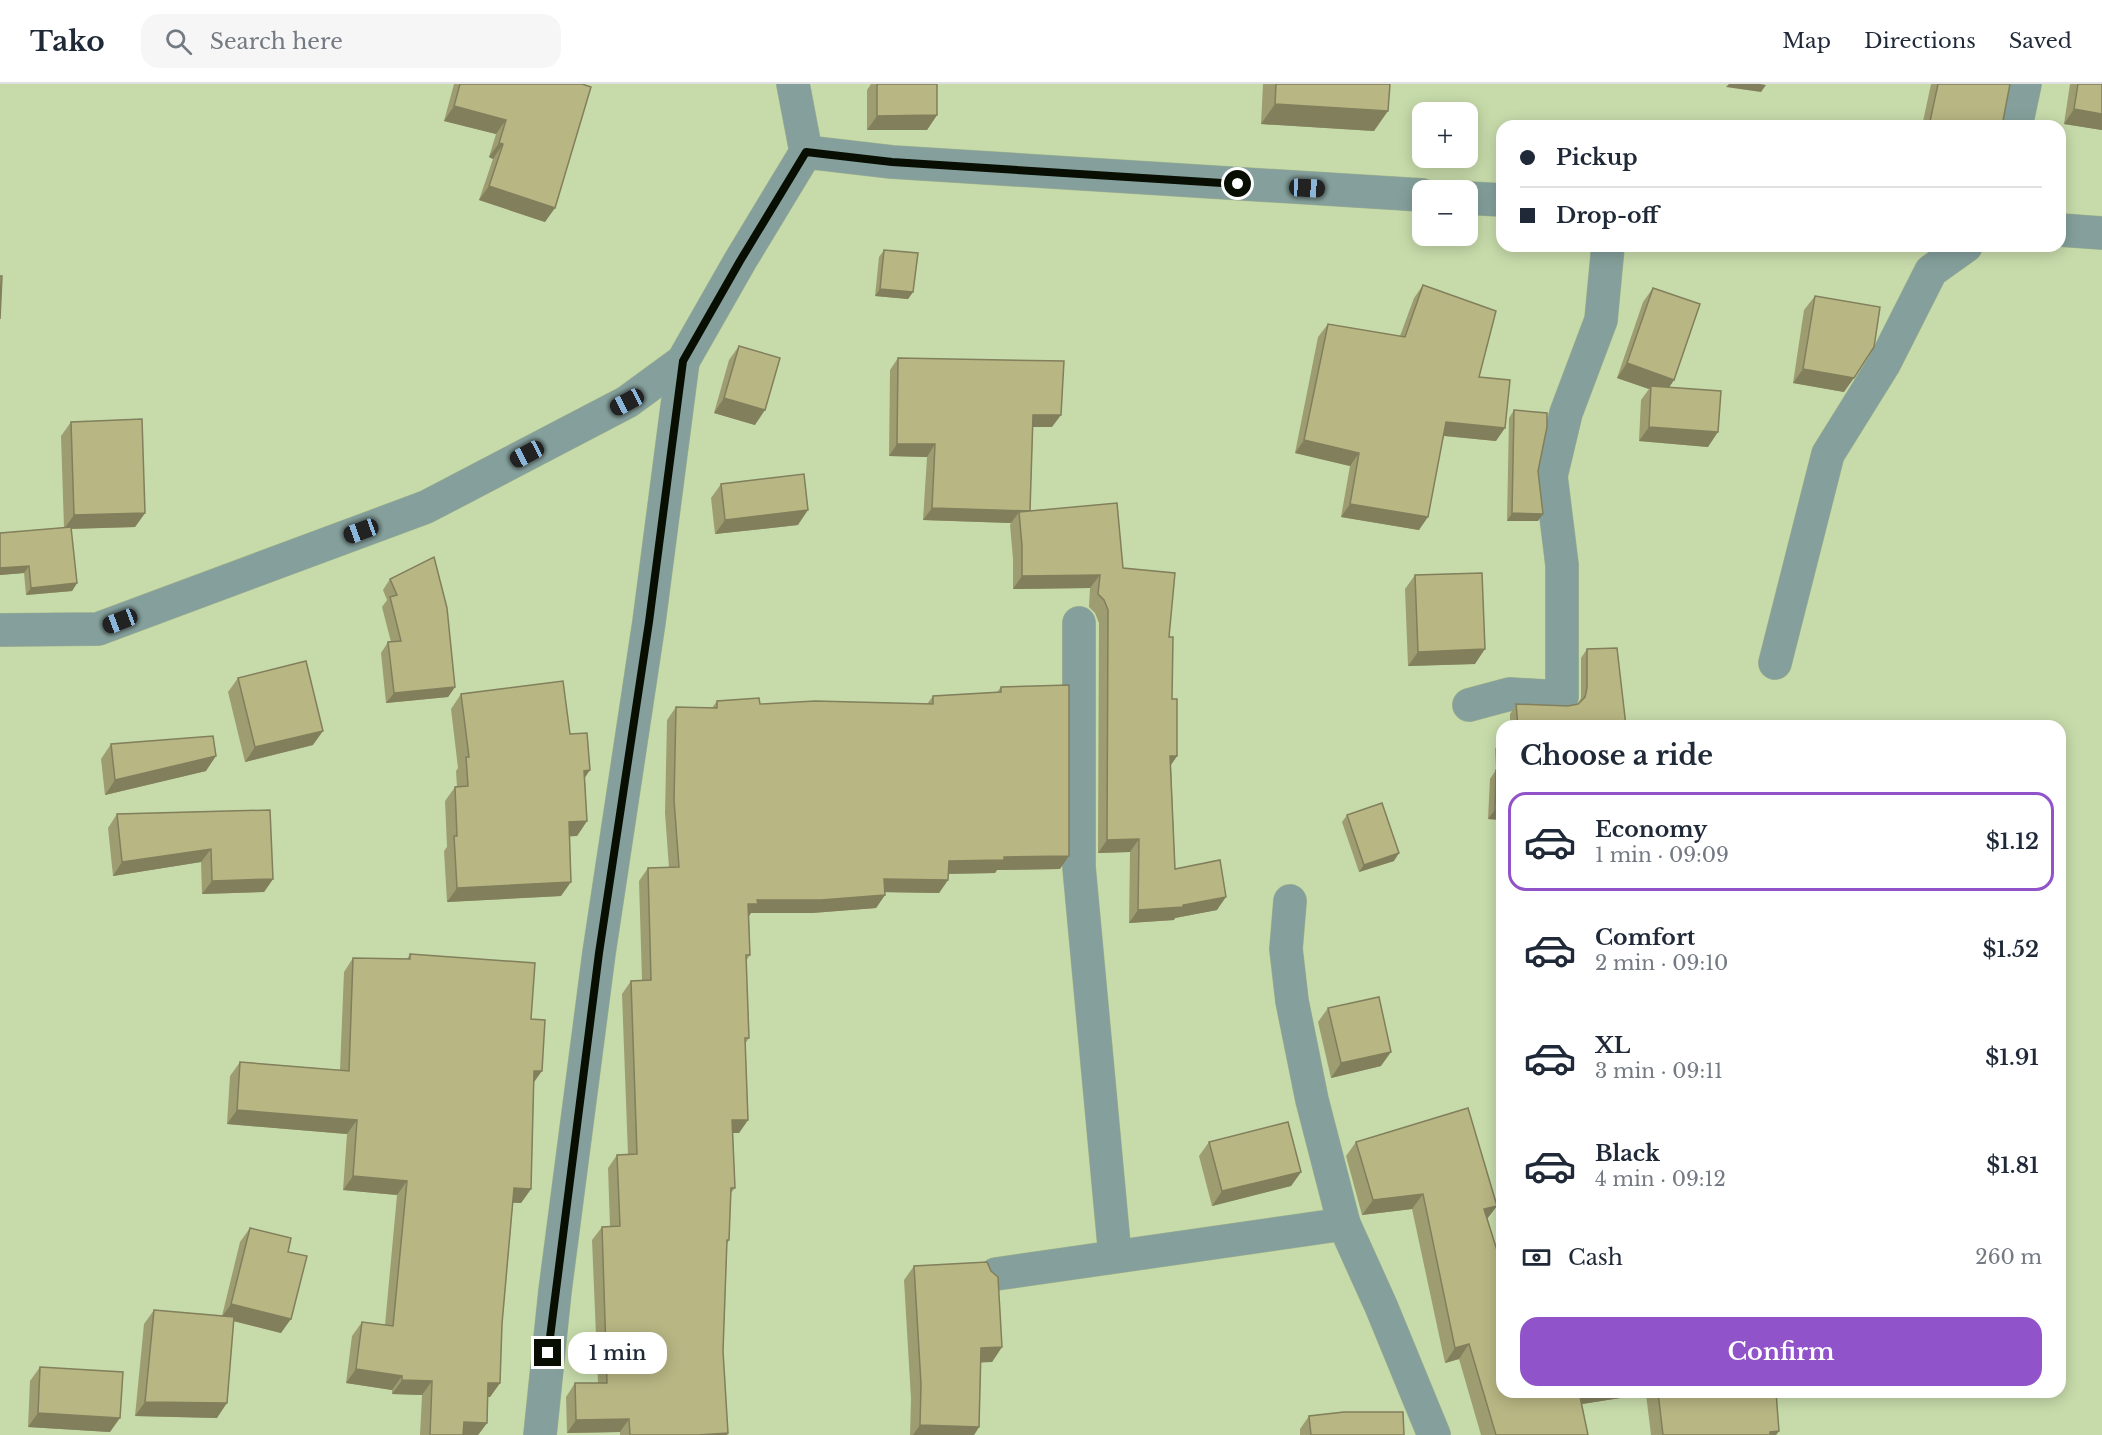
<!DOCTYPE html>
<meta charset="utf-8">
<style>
body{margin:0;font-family:"Libre Baskerville",serif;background:#f6f6f7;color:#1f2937;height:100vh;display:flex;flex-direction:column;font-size:22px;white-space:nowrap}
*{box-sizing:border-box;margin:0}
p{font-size:20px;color:#747a83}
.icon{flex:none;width:33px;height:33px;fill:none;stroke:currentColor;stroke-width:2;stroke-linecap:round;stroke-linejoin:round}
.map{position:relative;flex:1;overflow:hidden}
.details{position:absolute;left:1496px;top:636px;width:570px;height:678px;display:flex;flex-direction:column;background:#fff;border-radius:18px;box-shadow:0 3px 15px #0003}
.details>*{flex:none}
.top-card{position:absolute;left:1496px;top:36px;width:570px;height:132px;border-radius:18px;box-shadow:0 3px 15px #0003;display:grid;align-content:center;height:132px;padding:0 24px;background:#fff}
.tools{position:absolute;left:1412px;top:18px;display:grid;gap:12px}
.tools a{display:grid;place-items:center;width:66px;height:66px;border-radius:12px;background:#fff;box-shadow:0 3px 15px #0003;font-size:30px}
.end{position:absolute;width:27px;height:27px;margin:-14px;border:8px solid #080e01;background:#fff;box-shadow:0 0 0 3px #fff}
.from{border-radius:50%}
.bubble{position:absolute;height:42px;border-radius:18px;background:#fff;box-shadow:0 3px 15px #0003;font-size:20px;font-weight:600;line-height:42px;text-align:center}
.car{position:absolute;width:18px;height:36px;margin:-18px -9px;border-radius:8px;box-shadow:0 0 4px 2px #0007;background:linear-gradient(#222 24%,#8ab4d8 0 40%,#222 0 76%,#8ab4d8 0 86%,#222 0)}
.top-card b{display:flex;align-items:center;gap:21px;height:57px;font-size:22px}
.top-card b+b{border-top:2px solid #e0e1e3}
.top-card i{width:15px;height:15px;background:#1f2937}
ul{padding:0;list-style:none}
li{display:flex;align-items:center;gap:18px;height:99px;margin:0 12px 9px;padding:0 12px;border:3px solid transparent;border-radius:18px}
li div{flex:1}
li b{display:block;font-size:22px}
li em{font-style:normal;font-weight:600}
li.current{border-color:#9153c9}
li>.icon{width:54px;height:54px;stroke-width:1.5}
h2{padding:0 24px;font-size:27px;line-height:72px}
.pay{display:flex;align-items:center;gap:15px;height:66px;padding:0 24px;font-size:22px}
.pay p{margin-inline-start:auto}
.cta{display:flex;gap:12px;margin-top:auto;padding:12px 24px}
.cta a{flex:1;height:69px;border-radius:18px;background:#9153c9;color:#fff;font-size:24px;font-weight:600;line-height:69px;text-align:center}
header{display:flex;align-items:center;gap:36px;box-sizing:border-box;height:84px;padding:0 30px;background:#fff;border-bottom:2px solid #e0e1e3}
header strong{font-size:28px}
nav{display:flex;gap:33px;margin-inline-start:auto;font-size:21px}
.search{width:420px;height:54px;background:#f6f6f7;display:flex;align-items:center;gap:15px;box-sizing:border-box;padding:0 21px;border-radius:18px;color:#747a83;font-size:22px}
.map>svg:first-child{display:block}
</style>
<header>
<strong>Tako</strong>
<div class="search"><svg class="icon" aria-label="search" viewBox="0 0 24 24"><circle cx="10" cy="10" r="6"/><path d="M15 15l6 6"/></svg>Search here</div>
<nav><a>Map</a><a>Directions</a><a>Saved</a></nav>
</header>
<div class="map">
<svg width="2102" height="1351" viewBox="0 0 2102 1351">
<rect width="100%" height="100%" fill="#c7dbaa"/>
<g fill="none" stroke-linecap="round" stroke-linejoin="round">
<g stroke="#a5b68c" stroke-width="34">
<g id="street">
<path d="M793 0 806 68"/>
<path d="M2016 42 2025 0"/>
<path d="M1467 114 1502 116"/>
<path d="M2060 146 2102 149"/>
<path d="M1079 539V783L1115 1172"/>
<path d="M0 546 98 545 426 423 627 318 683 277 740 177 806 68 892 78 1422 111"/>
<path d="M1775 579 1828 370 1884 280 1931 187 1966 162"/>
<path d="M1469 621 1510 610 1562 613V481L1551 392 1566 329 1601 236 1608 162"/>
<path d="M1290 817 1286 865 1292 917 1312 1016 1344 1140 1381 1222 1434 1351"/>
<path d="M996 1190 1344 1140"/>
<path d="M540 1351 555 1207 599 869 649 538 683 277"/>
</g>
</g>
<use href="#street" stroke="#85a09c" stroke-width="33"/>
</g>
<g fill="#9e9d71">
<path d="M454 0H582L545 138 479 116 493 75 489 73 496 50 444 37Z"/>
<path d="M871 0H937V31L927 46H867V6Z"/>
<path d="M1263 0H1390L1374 47 1261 40Z"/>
<path d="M1931 0H2010L2002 42H1922Z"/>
<path d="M2070 0H2102V46L2064 40Z"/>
<path d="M884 166 913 208 908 215 875 212 879 173Z"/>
<path d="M1423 201 1479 293 1496 357 1443 352 1419 446 1341 433 1350 382 1295 369 1318 253 1328 240 1400 252 1414 214Z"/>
<path d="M1653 204 1674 296 1669 303 1708 363 1639 357 1641 316 1649 305 1617 294 1643 218Z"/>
<path d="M1815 212 1844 308 1793 299 1804 226Z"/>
<path d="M739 262 755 341 714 329 729 276Z"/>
<path d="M898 274 1052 343H1033L1030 427 1123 484 1169 553 1172 615 1177 672 1171 681 1175 785 1217 826 1175 834 1174 836 1129 839 1130 768 1098 769 1099 539 1095 529 1089 523 1090 504 1013 505V475L1010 441 1011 439 923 436 927 373 889 372 890 286Z"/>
<path d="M1514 326 1538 387V437H1507L1509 334Z"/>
<path d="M71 338 145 429 135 443 71 445 77 499 72 507 26 511 24 489 0 491V449L64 444 61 352Z"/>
<path d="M721 400 798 441 715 450 711 414Z"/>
<path d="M1415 491 1475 580 1408 582 1405 505Z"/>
<path d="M390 495 455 603 448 613 386 619 381 569 388 558H391L382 523 387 516 383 506Z"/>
<path d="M1587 565 1626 642H1510V630L1516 620 1568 622 1578 620 1581 614V574Z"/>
<path d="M238 594 313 661 245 678 228 608Z"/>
<path d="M1001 603 1060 785 997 786 995 789 948 790V796L939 809 885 808V811L876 824 812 829H751L749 832 750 871 746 877 749 954 745 960 748 1036 739 1049H733L735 1104 731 1109 729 1156 727 1160 723 1267 728 1349 727 1351H620V1348L567 1349 566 1313 575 1299H598L592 1156 602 1143 610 1142 608 1084 617 1071H628L622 910 631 897 642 896 639 797 648 784H669L665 729 667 636 676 623 712 624 717 617 760 620H927L933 612 997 608Z"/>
<path d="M461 610 570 650 585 694 587 737 577 752H569L561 812 447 818 444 767 447 763 445 717 455 703H457L456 687 458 684 451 625Z"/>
<path d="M1501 655 1502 736 1488 735 1490 695 1496 686 1495 665Z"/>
<path d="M111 660 206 687 105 711 101 675Z"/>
<path d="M270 726 273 795 264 808 202 810 201 778 113 792 108 744 117 730Z"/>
<path d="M1347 731 1394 777 1359 788 1342 738Z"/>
<path d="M410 870 531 935 534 999 531 1105 521 1119H513L502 1240 500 1299 490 1313H488L487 1339 478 1351H420L422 1311 392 1310V1306L346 1299 352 1252 362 1238 385 1241 397 1111 343 1106 347 1050 227 1040 230 992 240 978 340 986 344 888 353 874 407 875Z"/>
<path d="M1328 924 1381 982 1331 994 1318 938Z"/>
<path d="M1209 1058 1301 1088 1291 1102 1212 1122 1199 1072Z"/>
<path d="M1356 1058 1497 1122 1487 1135 1502 1308H1776L1779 1347 1776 1351H1651L1646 1310 1582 1320 1588 1351H1481L1459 1275 1445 1279 1412 1125 1362 1131 1346 1072Z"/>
<path d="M250 1144 288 1168 281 1249 234 1237 217 1334 135 1332 144 1240 154 1226 222 1232 240 1158Z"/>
<path d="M914 1182 1002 1263 992 1278H981L979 1343 974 1351H910L911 1315 904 1196Z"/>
<path d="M40 1283 110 1348 28 1343 30 1297Z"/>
<path d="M1309 1332 1404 1351H1300V1345Z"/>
</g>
<g fill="#817f5c">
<path d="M1729 0H1760L1766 1 1761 8 1726 3Z"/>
<path d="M1275 20 1388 27 1374 47 1261 40Z"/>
<path d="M454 22 506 36 496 50 444 37Z"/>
<path d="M2074 25 2102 30V46L2064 40Z"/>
<path d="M937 31 927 46H867L877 32Z"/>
<path d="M499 59 503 60 493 75 489 73Z"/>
<path d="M489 102 555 124 545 138 479 116Z"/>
<path d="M880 205 913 208 908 215 875 212Z"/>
<path d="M1627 279 1674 296 1664 311 1651 302 1649 305 1617 294Z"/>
<path d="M1803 285 1854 294 1844 308 1793 299Z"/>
<path d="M724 314 765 326 755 341 714 329Z"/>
<path d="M1033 331H1061L1052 343H1024Z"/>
<path d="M1446 338 1505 344 1496 357 1436 351Z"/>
<path d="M1649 343 1718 348 1708 363 1639 357Z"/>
<path d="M1304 356 1359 369 1350 382 1295 369Z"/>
<path d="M897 360H935L927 373 889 372Z"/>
<path d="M1350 420 1428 433 1419 446 1341 433Z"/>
<path d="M932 424 1030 427 1019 428 1011 439 923 436Z"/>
<path d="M808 426 798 441 715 450 725 436Z"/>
<path d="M145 429 135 443 64 445 74 431Z"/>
<path d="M1512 429 1543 430 1538 437H1507Z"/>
<path d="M29 482 24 489 0 491V484Z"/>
<path d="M1100 491 1090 504 1013 505 1022 492Z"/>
<path d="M77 499 72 507 26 511 31 504Z"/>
<path d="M1485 565 1475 580 1408 582 1418 568Z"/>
<path d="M455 603 448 613 386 619 394 609Z"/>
<path d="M323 647 313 661 245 678 255 663Z"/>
<path d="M216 672 206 687 105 711 115 696Z"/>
<path d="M1170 672H1177L1168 685Z"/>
<path d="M590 686 580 701 584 687Z"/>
<path d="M1495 726H1502V736L1488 735Z"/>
<path d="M587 737 577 752 559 753 569 738Z"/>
<path d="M1139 755 1130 768 1098 769 1107 756Z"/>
<path d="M211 765 201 778 113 792 122 778Z"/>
<path d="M1399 769 1394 777 1359 788 1364 781Z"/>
<path d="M1069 772 1060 785 997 786 995 789 940 790 949 777 1004 773Z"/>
<path d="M273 795 264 808 202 810 212 797Z"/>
<path d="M884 795 948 796 939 809 875 808Z"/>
<path d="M571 798 561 812 447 818 457 804Z"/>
<path d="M885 811 876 824 812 829H751L748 833V820L757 816Z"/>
<path d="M1226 813 1217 826 1175 834 1174 836 1129 839 1138 826 1183 821Z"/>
<path d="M1391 968 1381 982 1331 994 1341 979Z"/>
<path d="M534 987H542L532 1001Z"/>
<path d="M237 1026 357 1036 347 1050 227 1040Z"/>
<path d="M732 1036H748L739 1049H723Z"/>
<path d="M1301 1088 1291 1102 1212 1122 1222 1107Z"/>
<path d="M353 1092 407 1097 397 1111 343 1106Z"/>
<path d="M514 1104 531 1105 521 1119 505 1118Z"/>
<path d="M1423 1110 1412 1125 1362 1131 1373 1116Z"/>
<path d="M1497 1122 1486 1136 1484 1125Z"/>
<path d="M231 1220 291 1235 281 1249 221 1234Z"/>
<path d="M1469 1260 1459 1275 1445 1279 1455 1264Z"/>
<path d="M1002 1263 992 1278 971 1279 981 1264Z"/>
<path d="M356 1285 402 1292 392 1306 346 1299Z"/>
<path d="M402 1296 432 1297 422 1311 392 1310Z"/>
<path d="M488 1299H500L490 1313H479Z"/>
<path d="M1579 1308H1647L1646 1310 1569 1322Z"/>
<path d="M145 1318 227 1319 217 1334 135 1332Z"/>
<path d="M38 1329 120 1334 110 1348 28 1343Z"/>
<path d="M629 1335 620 1348 567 1349 576 1336Z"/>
<path d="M464 1338 487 1339 478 1351H455Z"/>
<path d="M920 1341 979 1343 974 1351H913Z"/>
<path d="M1779 1347 1776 1351H1767L1770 1348Z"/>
<path d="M728 1349 727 1351H698Z"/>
</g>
<g fill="#b8b683" stroke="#817f5c" stroke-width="1.5">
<path d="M460 0H582L591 3 555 124 489 102 503 60 499 59 506 36 454 22Z"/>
<path d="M877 0H937V31L877 32Z"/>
<path d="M1276 0H1390L1388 27 1275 20Z"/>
<path d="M1938 0H2010L2002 42H1929Z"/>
<path d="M2078 0H2102V30L2074 25Z"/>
<path d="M884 166 918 169 913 208 880 205Z"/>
<path d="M0 192H2L0 235Z"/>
<path d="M1423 201 1496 227 1479 293 1510 296 1505 344 1446 338 1428 433 1350 420 1359 369 1304 356 1328 240 1405 253Z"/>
<path d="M1653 204 1700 220 1674 296 1627 279Z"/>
<path d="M1815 212 1880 223 1874 263 1854 294 1803 285Z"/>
<path d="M739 262 780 274 765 326 724 314Z"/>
<path d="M898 274 1064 277 1061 331H1033L1030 427 932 424 935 360H897Z"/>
<path d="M1651 302 1721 307 1718 348 1649 343Z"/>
<path d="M1514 326 1547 329V343L1538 387 1543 430 1512 429Z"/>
<path d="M142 335 145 429 74 431 71 338Z"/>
<path d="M804 390 808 426 725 436 721 400Z"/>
<path d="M1117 419 1123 484 1175 489 1169 553H1173L1172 615H1177V672H1170L1175 785 1220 776 1226 813 1183 821V823L1138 826 1139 755 1107 756 1108 526 1104 516 1098 510 1100 491 1022 492V462L1019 428Z"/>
<path d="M71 443 77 499 31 504 29 482 0 484V449Z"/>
<path d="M434 473 447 524 455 603 394 609 388 558 401 557 390 513 397 511 390 495Z"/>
<path d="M1482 489 1485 565 1418 568 1415 491Z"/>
<path d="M1617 564 1626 642H1518L1516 620 1568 622 1578 620 1585 613 1587 604V565Z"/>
<path d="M306 577 323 647 255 663 238 594Z"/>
<path d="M563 597 570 650 587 649 590 686 584 687 587 737 569 738 571 798 457 804 454 752H457L455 703 468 702 466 673H469L461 610Z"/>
<path d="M1069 601V772L1004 773V776L949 777 948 796 884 795 885 811 821 816H757L758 820H748L750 871H746L749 954H745L748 1036H732L735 1104H731L729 1156H727L723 1267 728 1349 698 1351H630L629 1335 576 1336 575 1299H607L602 1143 620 1142 617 1071 637 1070 631 897 651 896 648 784 679 783 674 716 676 623 717 624V617L759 614 760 620 815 617 933 620V612L1001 608V603Z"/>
<path d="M213 652 216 672 115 696 111 660Z"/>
<path d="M1496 686H1502V726H1495Z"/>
<path d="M1382 719 1399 769 1364 781 1347 731Z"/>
<path d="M270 726 273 795 212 797 211 765 122 778 117 730Z"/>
<path d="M410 870 535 879 531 935 545 936 542 987H534L531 1105 514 1104 502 1240 500 1299H488L487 1339 464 1338 463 1351H430L432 1297 402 1296V1292L356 1285 362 1238 393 1242 407 1097 353 1092 357 1036 237 1026 240 978 349 987 353 874 410 875Z"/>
<path d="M1379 913 1391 968 1341 979 1328 924Z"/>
<path d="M1468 1024 1497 1122 1484 1125 1502 1182V1308H1579L1588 1351H1496L1469 1260 1455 1264 1423 1110 1373 1116 1356 1058Z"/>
<path d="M1288 1038 1301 1088 1222 1107 1209 1058Z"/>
<path d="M250 1144 291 1154 288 1168 307 1172 291 1235 231 1220Z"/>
<path d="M987 1178 991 1187 998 1193 1002 1263 981 1264 979 1343 920 1341 921 1300 914 1182Z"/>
<path d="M154 1226 234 1233 227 1319 145 1318Z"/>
<path d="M40 1283 123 1288 120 1334 38 1329Z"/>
<path d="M1658 1308H1776L1779 1347 1770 1348V1351H1663Z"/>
<path d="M1344 1328H1403L1404 1351H1311L1309 1332Z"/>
</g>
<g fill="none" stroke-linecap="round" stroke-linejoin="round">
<path stroke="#080e01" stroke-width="8" d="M548 1269 599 869 649 538 683 277 740 177 806 68 892 78 1238 100"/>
</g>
</svg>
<div class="tools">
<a>+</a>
<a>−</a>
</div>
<i class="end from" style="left:1238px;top:100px"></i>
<i class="end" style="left:548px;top:1269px"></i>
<div class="bubble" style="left:568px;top:1248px;width:99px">1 min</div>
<i class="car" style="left:1307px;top:104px;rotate:93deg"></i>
<i class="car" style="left:627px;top:318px;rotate:242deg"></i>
<i class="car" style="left:527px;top:370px;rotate:242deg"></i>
<i class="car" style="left:361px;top:447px;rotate:250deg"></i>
<i class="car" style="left:120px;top:537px;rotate:249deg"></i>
<div class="top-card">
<b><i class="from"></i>Pickup</b>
<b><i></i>Drop-off</b>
</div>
<section class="details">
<h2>Choose a ride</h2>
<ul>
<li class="current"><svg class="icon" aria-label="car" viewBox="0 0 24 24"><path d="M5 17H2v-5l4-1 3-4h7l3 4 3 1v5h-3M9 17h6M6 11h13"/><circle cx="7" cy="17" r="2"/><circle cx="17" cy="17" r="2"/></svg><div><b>Economy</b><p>1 min · 09:09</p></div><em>$1.12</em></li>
<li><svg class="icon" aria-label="car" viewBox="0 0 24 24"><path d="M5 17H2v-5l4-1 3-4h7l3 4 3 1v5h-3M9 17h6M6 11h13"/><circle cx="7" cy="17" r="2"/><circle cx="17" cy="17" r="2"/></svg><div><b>Comfort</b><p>2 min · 09:10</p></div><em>$1.52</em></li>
<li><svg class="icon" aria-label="car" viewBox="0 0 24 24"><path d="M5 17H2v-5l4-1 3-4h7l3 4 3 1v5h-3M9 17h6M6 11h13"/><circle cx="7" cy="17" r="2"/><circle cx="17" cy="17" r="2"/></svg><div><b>XL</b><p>3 min · 09:11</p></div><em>$1.91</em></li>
<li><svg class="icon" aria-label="car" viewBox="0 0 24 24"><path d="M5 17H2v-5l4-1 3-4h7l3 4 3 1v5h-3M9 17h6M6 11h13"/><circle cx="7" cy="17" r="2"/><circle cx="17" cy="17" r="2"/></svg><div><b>Black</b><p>4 min · 09:12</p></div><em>$1.81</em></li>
</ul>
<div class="pay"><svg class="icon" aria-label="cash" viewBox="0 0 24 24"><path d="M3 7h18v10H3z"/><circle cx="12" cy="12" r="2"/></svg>Cash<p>260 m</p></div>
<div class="cta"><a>Confirm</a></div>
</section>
</div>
